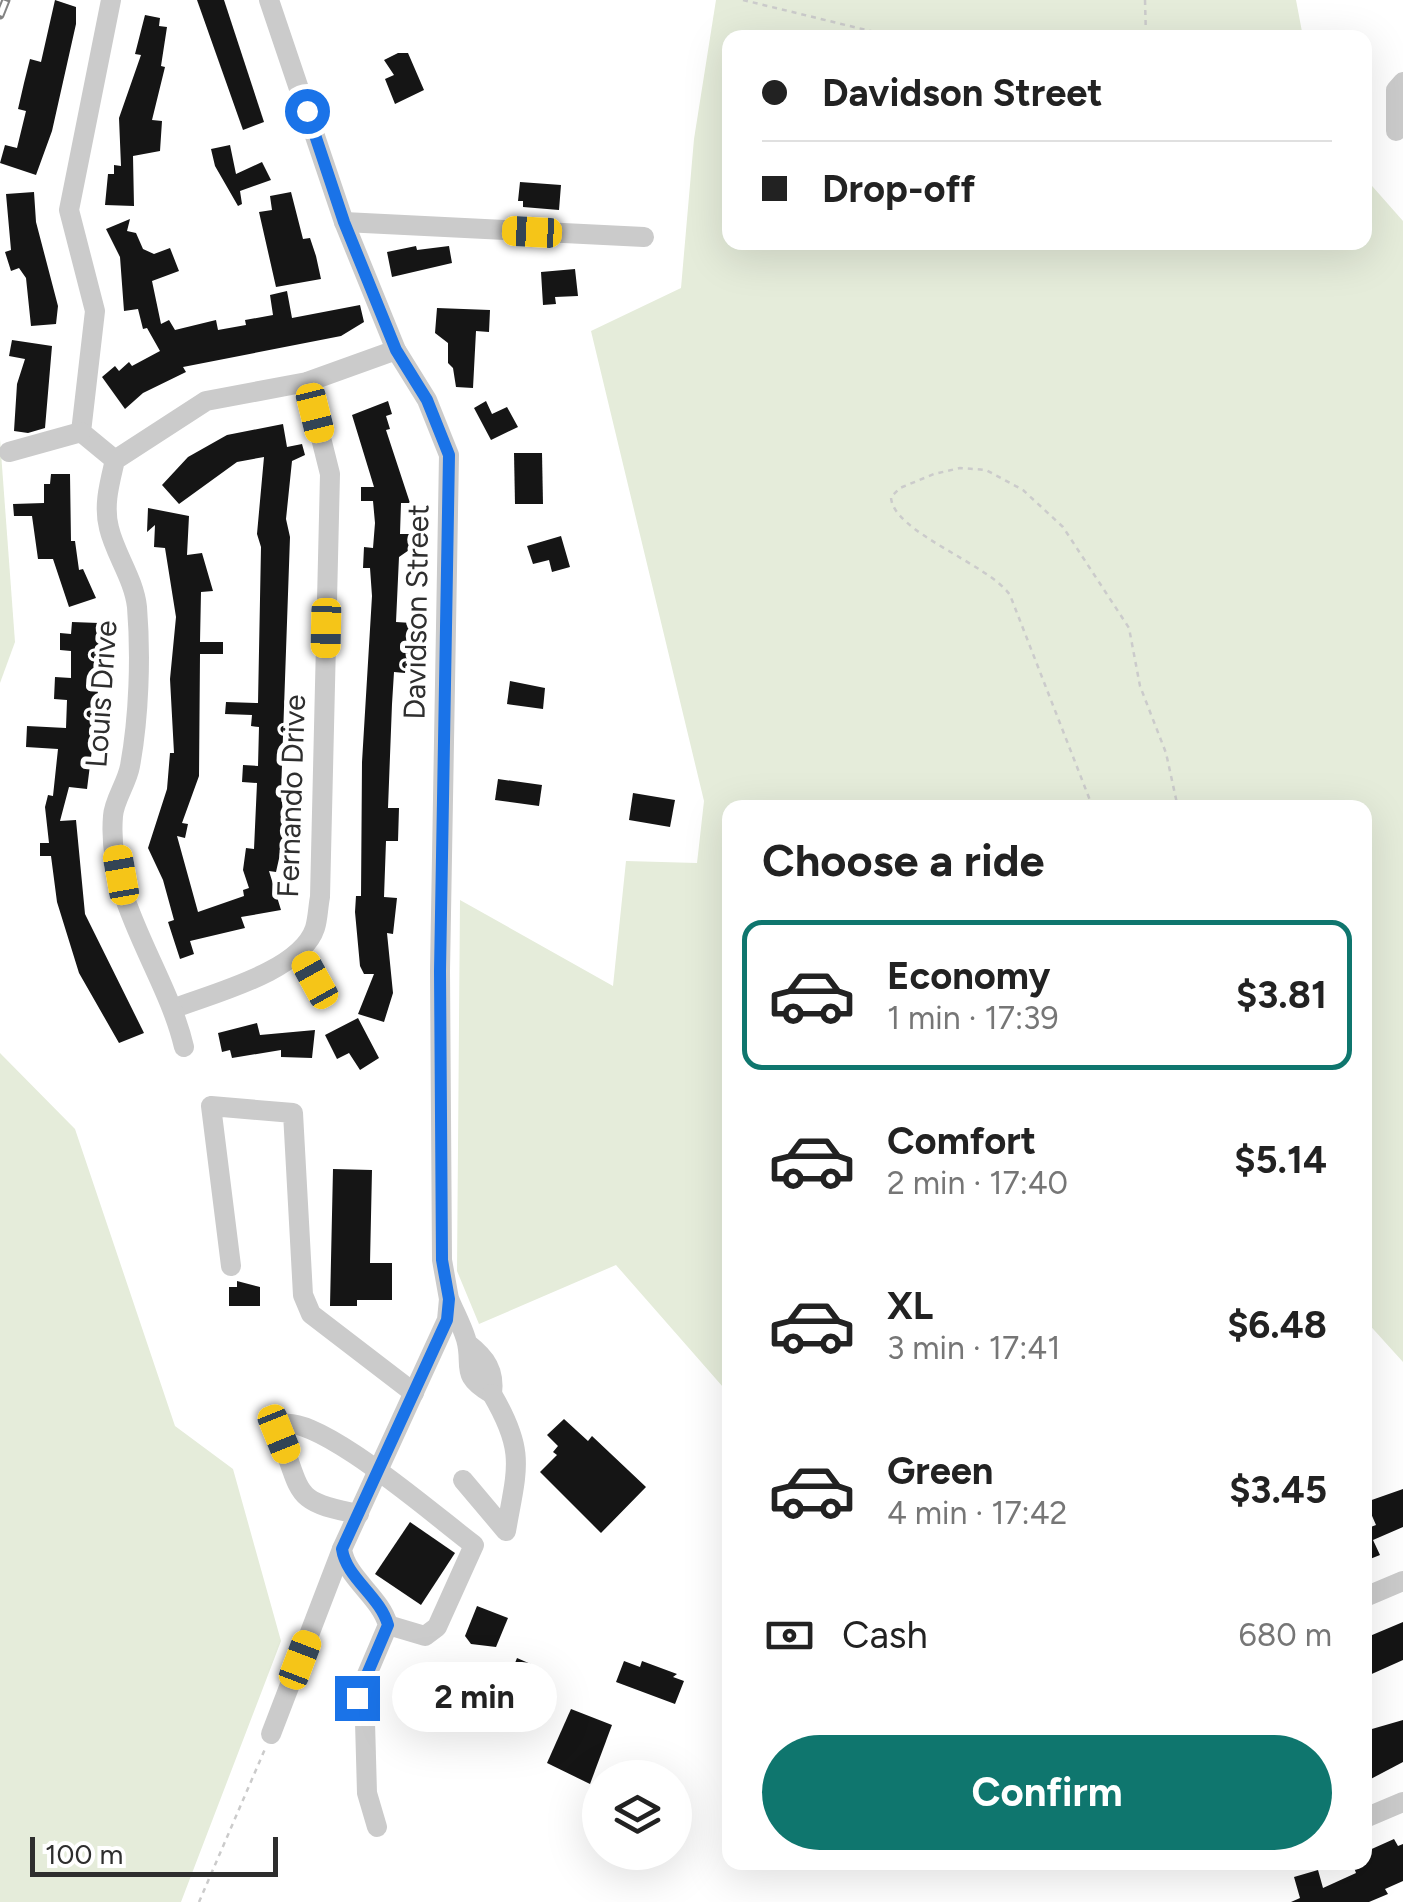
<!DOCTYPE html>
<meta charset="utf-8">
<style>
body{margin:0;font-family:Figtree,sans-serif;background:#f6f6f6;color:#222;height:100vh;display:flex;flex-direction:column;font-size:38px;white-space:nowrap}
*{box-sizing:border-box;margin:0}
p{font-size:32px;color:#767676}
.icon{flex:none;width:55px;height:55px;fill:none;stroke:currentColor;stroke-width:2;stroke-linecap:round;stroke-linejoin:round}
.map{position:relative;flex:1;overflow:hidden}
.drawer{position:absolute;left:722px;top:800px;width:650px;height:1070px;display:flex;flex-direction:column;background:#fff;border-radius:20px;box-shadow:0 10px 40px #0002}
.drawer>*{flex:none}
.guide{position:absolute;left:722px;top:30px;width:650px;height:220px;border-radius:20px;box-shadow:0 10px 40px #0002;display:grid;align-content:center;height:220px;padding:0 40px;background:#fff}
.controls{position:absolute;left:582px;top:1760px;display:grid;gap:20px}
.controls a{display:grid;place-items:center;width:110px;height:110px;border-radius:50%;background:#fff;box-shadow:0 10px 40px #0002;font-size:50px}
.scale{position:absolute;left:30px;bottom:25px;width:248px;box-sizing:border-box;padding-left:10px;border:5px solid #2e2e2e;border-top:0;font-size:28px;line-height:35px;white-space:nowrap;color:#2e2e2e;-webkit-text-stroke:8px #fff;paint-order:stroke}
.end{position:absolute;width:45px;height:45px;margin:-22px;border:12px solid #1a73e8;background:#fff;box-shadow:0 0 0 5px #fff}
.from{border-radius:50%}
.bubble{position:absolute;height:70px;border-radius:35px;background:#fff;box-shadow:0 10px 40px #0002;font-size:32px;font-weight:700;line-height:70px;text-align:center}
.car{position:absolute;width:30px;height:60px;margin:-30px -15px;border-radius:12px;box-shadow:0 0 8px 2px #0007;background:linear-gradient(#f5c518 24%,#345 0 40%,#f5c518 0 76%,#345 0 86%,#f5c518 0)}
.guide b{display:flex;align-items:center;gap:35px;height:95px;font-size:38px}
.guide b+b{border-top:2px solid #e0e0e0}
.guide i{width:25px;height:25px;background:#222}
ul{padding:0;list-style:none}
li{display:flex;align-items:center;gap:30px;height:150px;margin:0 20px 15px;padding:0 20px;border:5px solid transparent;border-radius:20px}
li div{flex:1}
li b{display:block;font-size:38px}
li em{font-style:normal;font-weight:700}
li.selected{border-color:#0f766e}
li>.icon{width:90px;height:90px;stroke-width:1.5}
h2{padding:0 40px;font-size:45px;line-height:120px}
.pay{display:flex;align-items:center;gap:25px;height:110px;padding:0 40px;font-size:38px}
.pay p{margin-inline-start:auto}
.button{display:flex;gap:20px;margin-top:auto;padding:20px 40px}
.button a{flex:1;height:115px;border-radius:60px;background:#0f766e;color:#fff;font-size:40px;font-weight:700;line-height:115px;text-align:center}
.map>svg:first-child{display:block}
</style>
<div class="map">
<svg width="1403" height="1902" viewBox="0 0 1403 1902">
<rect width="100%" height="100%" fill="#fff"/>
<g fill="#e5ecda">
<path d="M716 0H1296L1303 37 730 38V242H1365V178L1403 221V1362L1365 1320V808H730V1395L616 1265 479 1324 457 1271 460 900 613 986 626 861 697 863 704 801 591 331 681 288 694 139Z"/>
<path d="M0 439 15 642 0 683Z"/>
<path d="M0 1053 75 1129 175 1426 233 1469 281 1641 181 1902H0Z"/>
</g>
<g fill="#151515">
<path d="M55 0 76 7V24L52 131 36 175 0 163 5 145 17 148 26 111 18 109 24 83 30 59 41 62Z"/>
<path d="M197 0H224L264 122 243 130Z"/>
<path d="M145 15 160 18 159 26 167 27 161 66 165 67 152 120 162 121 160 151 133 156 134 206 105 205 108 174H114V165L121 166 119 118 141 55 135 54Z"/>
<path d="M398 53H408L424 90 395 104 385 79 394 75 384 60Z"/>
<path d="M230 145 236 174 262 162 271 180 240 191 242 204 238 206 215 166 211 149Z"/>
<path d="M520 182 561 185 559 210 523 207V201H518Z"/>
<path d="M34 192 36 222 58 306 56 324 31 326 26 278 19 268 11 271 5 252 11 250 6 194Z"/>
<path d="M291 192 303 239 310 238 316 256 321 279 276 287 259 212 272 210 270 196Z"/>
<path d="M130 219 127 231 136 233 143 249 154 254 170 248 179 271 152 281 161 324 169 320 175 330 216 320 218 330 246 325 245 320 273 315 270 295 287 291 292 318 360 305 364 322 341 336 183 367 186 372 143 393 125 409 102 377 115 366 119 371 129 362 132 366 160 351 147 328 143 329 138 309 124 311 120 257 106 229Z"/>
<path d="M416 246 417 250 449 246 452 263 392 277 387 252Z"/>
<path d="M575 269 578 296 555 297 556 304 543 305 541 272Z"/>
<path d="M437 308 490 310 489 332 476 331 473 388 456 387 453 368 448 363V343L435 333Z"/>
<path d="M12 340 52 346 45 428 28 433 14 431 17 384 25 359 9 356Z"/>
<path d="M388 401 392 414 386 416 390 429 386 430 410 503H401L400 534H412V548L399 557 396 622 412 623 405 673 394 672 392 704 388 808H399L398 841H386L384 897 397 898 393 934 387 933 393 993 384 1022 358 1014 374 974H364L360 966 355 912 356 896H361L362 762 372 596 370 568H363L364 547 373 548 375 523 373 501H361V487H374L352 415Z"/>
<path d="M486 401 492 414 507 407 518 427 491 440 474 408Z"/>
<path d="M283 424 287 447 302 444 305 455 292 461 286 519 290 537 281 793 285 832 276 872 269 871 281 910 241 917 245 928 190 941 194 954 180 959 168 922 174 920 163 880 148 848 167 789 170 753H174L170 679 176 617 165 548 154 547 155 525 147 532 148 508 189 516 187 555 202 553 213 591 201 592 200 642H223V654H200L199 776 182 823 188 824 185 838 177 836 198 912 244 896 243 890 249 888 243 870 246 848 254 849 257 783 242 782 243 765 258 766 259 727 251 726 252 715 225 714 226 702 258 703 261 547 257 534 264 457 237 462 179 504 162 485 188 457 227 435Z"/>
<path d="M514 453H542L543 504H515Z"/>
<path d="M51 474H70L71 541H75L79 570 83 569 96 598 69 607 53 559H38L32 516H14L13 504 44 503V484H50Z"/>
<path d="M561 536 570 567 552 572 549 560 533 564 527 546Z"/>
<path d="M72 622 99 623 97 741H93L87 789 69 787 60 821 76 820 85 914 144 1033 119 1043 79 973 57 902 51 856H40V843H49L45 807 48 795 53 796 58 749 26 747 27 726 66 728 67 700 54 699 55 677 71 678V651L60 650V633L71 634Z"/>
<path d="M510 681 545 688 543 709 507 704Z"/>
<path d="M498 779 542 785 539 806 495 800Z"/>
<path d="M633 793 675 800 670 827 629 820Z"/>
<path d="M358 1018 379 1058 360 1070 349 1053 337 1059 325 1035Z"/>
<path d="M257 1023 260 1035 315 1030 312 1058 281 1057V1050L232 1058 230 1050 222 1052 218 1033Z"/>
<path d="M333 1169 372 1170 370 1263H392V1300H357V1306H330Z"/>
<path d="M237 1281 260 1287V1306H229V1287H237Z"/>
<path d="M564 1419 588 1441 592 1436 646 1487 601 1533 540 1472 557 1455 553 1452 558 1446 547 1435Z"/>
<path d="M1403 1489V1527L1373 1540 1380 1555 1365 1561V1521L1368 1528 1376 1525 1366 1502Z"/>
<path d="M410 1522 455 1553 421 1605 375 1574Z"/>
<path d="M477 1606 508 1618 496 1647 471 1644 465 1636Z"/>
<path d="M1403 1622V1660L1365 1677V1638Z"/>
<path d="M517 1658 540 1668 526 1704 502 1696Z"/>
<path d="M624 1661 640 1667 642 1661 677 1674 673 1677 684 1681 675 1704 616 1682Z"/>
<path d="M571 1709 612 1725 590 1784 547 1763Z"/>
<path d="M1403 1720V1762L1365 1782V1731Z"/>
<path d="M1394 1839 1398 1846 1403 1844V1881L1385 1889 1388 1894 1369 1902H1291L1300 1898 1294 1877 1318 1870 1323 1888 1356 1873 1352 1862H1365V1852Z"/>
</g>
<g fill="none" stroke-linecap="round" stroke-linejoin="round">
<g stroke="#cbcbcb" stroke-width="2.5" stroke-dasharray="5 5" stroke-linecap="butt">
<path d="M743 0 899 38"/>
<path d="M1145 0 1146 38"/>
<path d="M1093 808 1010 595C989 564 892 532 891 497L900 488 934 474 960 468 986 470 1023 490 1063 527 1129 628 1140 686 1166 753 1178 808"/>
<path d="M199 1902 265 1749"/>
</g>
<g stroke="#cbcbcb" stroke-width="20">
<path d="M111 0 69 210 95 311 81 432 115 460"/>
<path d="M269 0 344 222 396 350 427 400 449 455 440 971 442 1260 449 1299 447 1320 342 1549C346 1578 380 1596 388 1625L357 1698 365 1722 367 1793 377 1827"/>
<path d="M1396 131V90L1403 82"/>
<path d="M344 222 644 237"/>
<path d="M9 452 81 432"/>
<path d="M300 952 315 979"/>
<path d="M175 1008C214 993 301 971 315 928 318 918 318 907 320 897L330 474 307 382"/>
<path d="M184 1047C166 970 106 901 113 816 114 800 127 783 130 766 139 717 141 656 137 607 134 579 115 554 109 528 103 505 110 482 115 460L206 401 307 382 396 350"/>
<path d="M231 1266 211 1106 293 1113 303 1295 311 1314 414 1393"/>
<path d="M450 1301C455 1313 462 1326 466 1339 474 1367 458 1374 492 1394 495 1371 486 1358 468 1344"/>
<path d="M463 1480 506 1531C517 1468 526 1452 492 1394"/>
<path d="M359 1514C291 1502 303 1494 279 1434L280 1425C315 1410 441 1521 474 1545L437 1627 425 1636 388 1625"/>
<path d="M1365 1597 1403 1581"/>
<path d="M271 1734 342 1549"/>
<path d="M1365 1818 1403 1802"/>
</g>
<g stroke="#838383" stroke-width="9">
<path id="rail" d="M0 15 6 0"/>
</g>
<use href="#rail" stroke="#fff" stroke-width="5" stroke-dasharray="15" stroke-linecap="butt"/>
</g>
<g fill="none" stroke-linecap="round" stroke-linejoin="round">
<path stroke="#1a73e8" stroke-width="12" d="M307 111 344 222 396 350 427 400 449 455 440 971 442 1260 449 1299 447 1320 342 1549C346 1578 380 1596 388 1625L357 1698"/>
</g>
<g text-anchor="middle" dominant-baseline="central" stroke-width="10" stroke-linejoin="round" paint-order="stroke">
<g font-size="30" fill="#2e2e2e" stroke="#fff">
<text transform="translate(416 612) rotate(-89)">Davidson Street</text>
<text transform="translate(101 694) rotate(-86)">Louis Drive</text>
<text transform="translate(291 796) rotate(-88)">Fernando Drive</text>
</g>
</g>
</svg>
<div class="controls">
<a><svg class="icon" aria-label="layers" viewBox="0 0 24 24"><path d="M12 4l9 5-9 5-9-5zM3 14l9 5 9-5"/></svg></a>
</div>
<div class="scale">100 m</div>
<i class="end from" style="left:307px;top:111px"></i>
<i class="end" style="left:357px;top:1698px"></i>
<div class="bubble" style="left:392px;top:1662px;width:165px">2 min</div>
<i class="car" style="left:532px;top:232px;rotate:273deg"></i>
<i class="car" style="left:315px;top:413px;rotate:166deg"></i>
<i class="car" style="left:326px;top:628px;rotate:181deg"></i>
<i class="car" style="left:121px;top:875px;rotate:350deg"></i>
<i class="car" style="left:315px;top:980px;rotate:331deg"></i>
<i class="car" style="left:279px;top:1434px;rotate:158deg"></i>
<i class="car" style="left:300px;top:1660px;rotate:21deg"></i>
<div class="guide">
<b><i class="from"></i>Davidson Street</b>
<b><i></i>Drop-off</b>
</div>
<section class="drawer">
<h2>Choose a ride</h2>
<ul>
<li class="selected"><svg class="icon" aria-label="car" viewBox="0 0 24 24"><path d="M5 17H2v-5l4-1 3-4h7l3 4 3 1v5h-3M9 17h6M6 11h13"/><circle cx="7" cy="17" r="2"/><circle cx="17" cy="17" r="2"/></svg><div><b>Economy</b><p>1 min · 17:39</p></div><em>$3.81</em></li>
<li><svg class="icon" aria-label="car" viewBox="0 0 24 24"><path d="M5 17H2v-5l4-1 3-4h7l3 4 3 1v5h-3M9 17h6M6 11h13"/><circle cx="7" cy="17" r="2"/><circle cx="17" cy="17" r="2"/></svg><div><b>Comfort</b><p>2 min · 17:40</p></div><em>$5.14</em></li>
<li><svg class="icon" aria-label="car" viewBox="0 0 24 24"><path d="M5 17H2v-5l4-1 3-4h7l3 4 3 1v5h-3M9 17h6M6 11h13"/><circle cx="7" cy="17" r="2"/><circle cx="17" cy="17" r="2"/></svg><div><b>XL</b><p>3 min · 17:41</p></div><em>$6.48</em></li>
<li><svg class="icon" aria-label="car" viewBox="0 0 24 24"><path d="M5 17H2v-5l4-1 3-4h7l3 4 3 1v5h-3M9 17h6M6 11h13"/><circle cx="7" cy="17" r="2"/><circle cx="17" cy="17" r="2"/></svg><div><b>Green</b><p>4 min · 17:42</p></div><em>$3.45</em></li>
</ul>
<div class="pay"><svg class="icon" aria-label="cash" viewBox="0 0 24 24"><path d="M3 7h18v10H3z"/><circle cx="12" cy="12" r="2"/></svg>Cash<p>680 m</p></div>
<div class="button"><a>Confirm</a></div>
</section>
</div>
